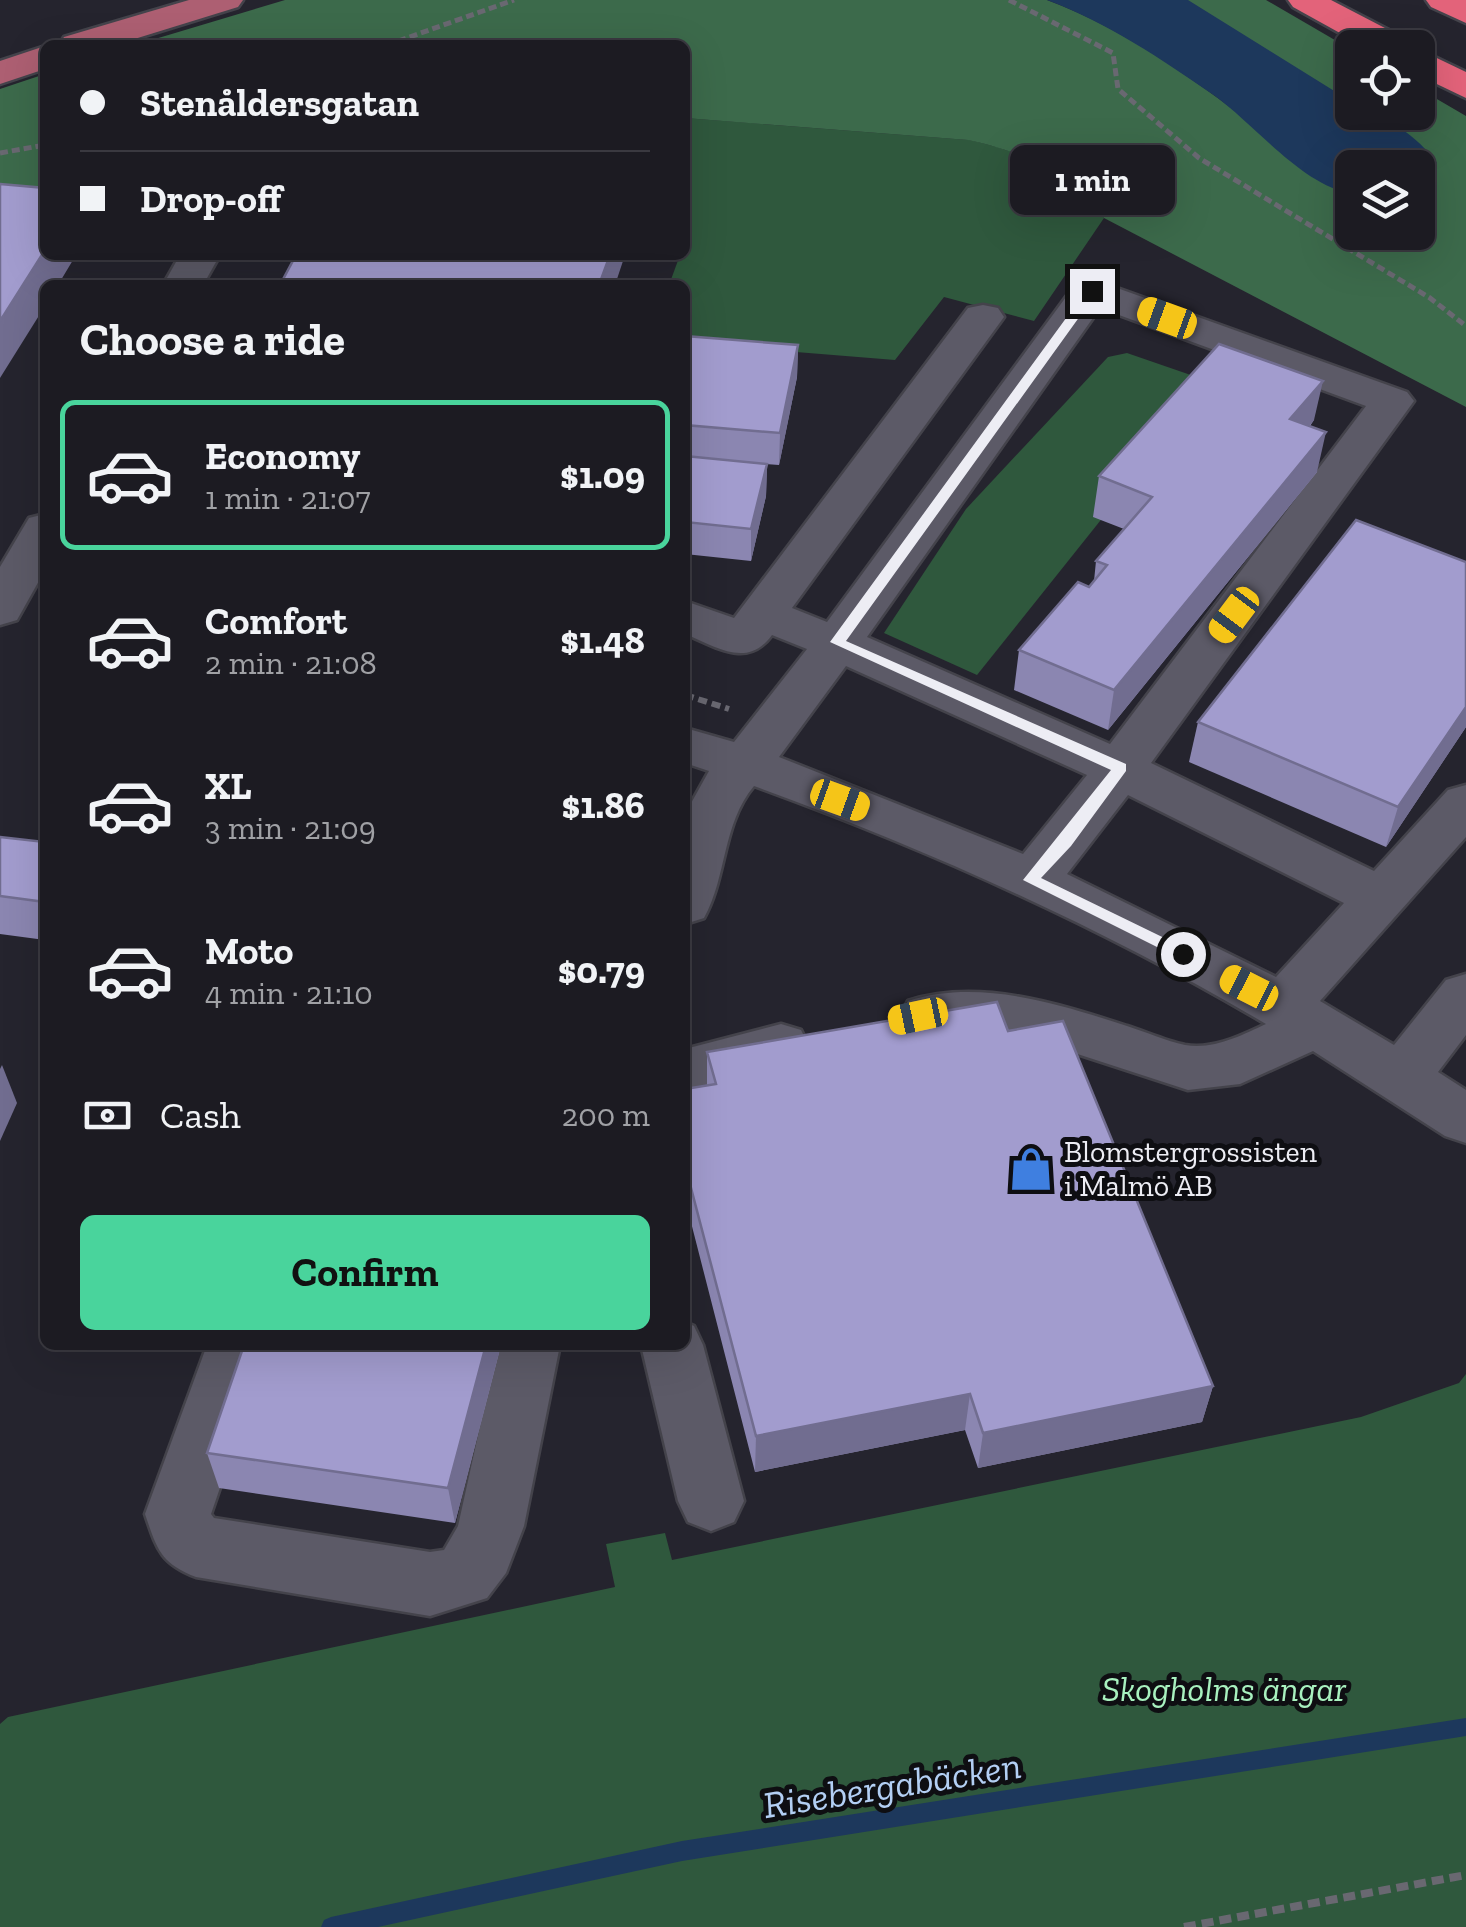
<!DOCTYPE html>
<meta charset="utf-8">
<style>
body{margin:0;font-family:"Zilla Slab",serif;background:#25242a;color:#f1f3f6;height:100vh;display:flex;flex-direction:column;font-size:38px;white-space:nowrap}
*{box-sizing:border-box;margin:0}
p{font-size:32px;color:#a0a1a5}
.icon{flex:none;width:55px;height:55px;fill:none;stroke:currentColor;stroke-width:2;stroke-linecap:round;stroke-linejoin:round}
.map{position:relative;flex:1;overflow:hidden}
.details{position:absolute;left:40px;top:280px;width:650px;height:1070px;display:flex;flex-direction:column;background:#1c1b22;border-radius:15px;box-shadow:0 10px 40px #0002,0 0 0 2px #3a3940}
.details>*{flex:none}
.banner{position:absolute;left:40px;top:40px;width:650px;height:220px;border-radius:15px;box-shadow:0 10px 40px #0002,0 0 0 2px #3a3940;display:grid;align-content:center;height:220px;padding:0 40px;background:#1c1b22}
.controls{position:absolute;left:1335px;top:30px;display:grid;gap:20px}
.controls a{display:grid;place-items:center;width:100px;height:100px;border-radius:15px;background:#1c1b22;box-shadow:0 10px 40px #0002,0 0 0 2px #3a3940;font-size:50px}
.end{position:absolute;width:45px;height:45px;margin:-22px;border:12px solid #ededf4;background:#111;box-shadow:0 0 0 5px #111}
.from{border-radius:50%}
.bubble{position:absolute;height:70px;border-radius:15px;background:#1c1b22;box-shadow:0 10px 40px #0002,0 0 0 2px #3a3940;font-size:32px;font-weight:800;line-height:70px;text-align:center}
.car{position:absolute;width:30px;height:60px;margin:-30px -15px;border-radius:12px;box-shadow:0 0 8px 2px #0007;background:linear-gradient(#f5c518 24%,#345 0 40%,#f5c518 0 76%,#345 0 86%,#f5c518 0)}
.banner b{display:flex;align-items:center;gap:35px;height:95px;font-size:38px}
.banner b+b{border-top:2px solid #3a3940}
.banner i{width:25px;height:25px;background:#f1f3f6}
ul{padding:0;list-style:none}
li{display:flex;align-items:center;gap:30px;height:150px;margin:0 20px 15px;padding:0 20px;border:5px solid transparent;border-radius:15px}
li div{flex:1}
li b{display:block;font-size:38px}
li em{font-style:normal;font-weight:800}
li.active{border-color:#49d49c}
li>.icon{width:90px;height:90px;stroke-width:1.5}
h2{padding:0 40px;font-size:45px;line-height:120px}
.pay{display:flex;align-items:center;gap:25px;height:110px;padding:0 40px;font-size:38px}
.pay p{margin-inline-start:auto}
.primary-button{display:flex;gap:20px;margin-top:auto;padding:20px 40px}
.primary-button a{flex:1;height:115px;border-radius:15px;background:#49d49c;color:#111;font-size:40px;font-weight:800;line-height:115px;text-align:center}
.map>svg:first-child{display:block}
</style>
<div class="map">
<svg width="1466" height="1927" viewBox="0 0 1466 1927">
<rect width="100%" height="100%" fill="#25242e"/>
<g fill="#2f583d">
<path d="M685 118 969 140C1011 149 1086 174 1104 218L1034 321 944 297 895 360 685 343V285H669L680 255H685Z"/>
<path d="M1127 353 1211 382 977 675 884 633 966 509 1108 357Z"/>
<path d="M1466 1374V1927H0V1724L8 1717 615 1587 606 1544 665 1533 672 1560 1361 1417 1459 1383Z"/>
</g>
<g fill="#3c6a4b">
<path d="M285 0H1047C1157 41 1249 124 1342 192L1352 193V232H1418V177L1431 168 1423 148 1363 113 1418 112V88L1466 116V407L1104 218C1085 174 1011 149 968 140L685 118V45H135Z"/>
<path d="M1180 0H1266L1352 50V106Z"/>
<path d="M45 74V186L0 197V89Z"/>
</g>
<path fill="#1d385c" d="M1047 0H1188L1352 102V112C1385 112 1418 137 1437 163L1418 179V168H1352V193C1305 188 1254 124 1215 96 1163 60 1106 22 1047 0Z"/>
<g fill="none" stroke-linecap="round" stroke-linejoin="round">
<path fill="#1d385c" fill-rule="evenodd" d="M1466 1718V1736L682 1861 378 1927H321L324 1920 331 1917 682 1841Z"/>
<g stroke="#44434b" stroke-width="5">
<g id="minor">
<path d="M180 255H220L203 285H163Z"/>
<path d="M1092 279 1407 392 1414 401 1151 763 1374 871 1448 790 1466 785V837L1320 1001 1394 1045 1446 980 1466 974V1035L1438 1072 1466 1090V1143L1445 1136 1313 1051 1240 1084 1188 1090 1056 1047 992 1037 928 1038 908 1031 900 1016 908 1001C979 978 1059 1004 1127 1026 1146 1032 1166 1041 1185 1045 1214 1050 1242 1035 1266 1024 1105 929 930 850 754 786 722 824 727 877 704 918L685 924V814L709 771 685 763V728L734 742 807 649 772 635C747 669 717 647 685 634V601L734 618 968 308 983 305 998 308 1004 317 792 608 827 622 1077 282ZM1100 308 1366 406 1110 744 867 637ZM846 666 1087 775 1023 854 779 757ZM1128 795 1344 903 1276 977 1067 874Z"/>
<path d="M45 514V570L17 620 0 625V567L29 518Z"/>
<path d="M781 1024 801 1030 809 1046 801 1062 685 1093V1049Z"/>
<path d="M685 1322 694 1326 703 1345 744 1501 734 1522 711 1531 688 1522 678 1501 641 1345H685Z"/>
<path d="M207 1345H269L211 1514 214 1518 430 1552 444 1550 458 1526 498 1345H560L524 1526 506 1573 487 1598 430 1616 196 1577C160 1563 157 1549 145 1514Z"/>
</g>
</g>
<g stroke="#44434b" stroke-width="5">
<g id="major">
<path d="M189 0H243L238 7 115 45H59L64 37Z"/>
<path d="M45 46V69L0 84V61Z"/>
</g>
</g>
<g stroke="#44434b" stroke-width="5">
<g id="highway">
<path d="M1288 0H1331L1408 40 1413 48H1367L1293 7Z"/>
<path d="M1426 0H1466V23L1431 7Z"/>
<path d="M1418 49 1466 72V98L1418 75Z"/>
</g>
</g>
<g stroke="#696871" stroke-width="5" stroke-dasharray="8 4" stroke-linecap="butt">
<path d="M1009 0 1113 53 1118 89 1199 158 1430 298 1466 326"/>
<path d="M387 45 514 0"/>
<path d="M0 153 45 145"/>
</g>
<path stroke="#696871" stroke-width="6" stroke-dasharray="9 5" stroke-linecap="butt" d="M685 695 729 709"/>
<path stroke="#696871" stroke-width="8" stroke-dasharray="12 6" stroke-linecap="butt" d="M1184 1927 1466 1875"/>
<use href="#minor" fill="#5c5a67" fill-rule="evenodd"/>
<use href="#major" fill="#ad5f72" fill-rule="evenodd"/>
<use href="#highway" fill="#e3637a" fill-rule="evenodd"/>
</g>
<g fill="#8b86b1">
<path d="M685 336 798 345 797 377 779 465 729 461 767 464 766 496 751 561 685 554Z"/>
<path d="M1314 420 1310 426 1317 472 1108 730 1014 690 1019 650 1089 587 1094 581 1096 561 1124 529 1093 517 1099 476Z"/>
<path d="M1466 562V727L1386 847 1189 762 1198 722Z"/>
<path d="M0 837 45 842V940L0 934Z"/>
<path d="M1008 1031 1213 1386 1202 1422 978 1468 965 1430 755 1472 685 1199V1089L707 1086V1052Z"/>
<path d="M244 1345H501L455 1523 219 1488 207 1453Z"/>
</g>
<g fill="#716d90">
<path d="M45 250V255H76L58 285H45V306L0 378V321Z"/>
<path d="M610 255H625L615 285H599Z"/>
<path d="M798 345 797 377 779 465 780 433Z"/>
<path d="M1323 381 1314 420 1282 459 1290 419Z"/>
<path d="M1326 432 1317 472 1108 730 1114 690Z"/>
<path d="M767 464 766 496 751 561V529Z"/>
<path d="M1466 707V727L1386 847 1398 807Z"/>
<path d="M2 1065 17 1103 0 1141V1069Z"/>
<path d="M486 1345H501L455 1523 448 1488Z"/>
<path d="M1213 1386 1202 1422 978 1468 983 1433Z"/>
<path d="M970 1394 965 1430 755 1472 756 1436Z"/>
</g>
<g fill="#a29cce" stroke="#716d90" stroke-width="2.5">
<path d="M0 184 45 188V250L0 321Z"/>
<path d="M296 255H610L599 285H280Z"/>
<path d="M685 336 798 345 780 433 685 425Z"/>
<path d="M1219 344 1323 381 1290 419 1326 432 1114 690 1019 650 1078 582 1089 587 1107 565 1096 561 1152 497 1099 476Z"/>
<path d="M685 456 767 464 751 529 685 522Z"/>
<path d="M1356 520 1466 562V707L1398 807 1198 722Z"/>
<path d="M0 837 45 842V902L0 896Z"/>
<path d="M997 1002 1008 1031 1063 1021 1213 1386 983 1433 970 1394 756 1436 685 1165V1089L716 1084 707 1052Z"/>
<path d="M244 1345H486L448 1488 207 1453Z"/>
</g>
<path fill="#ededf4" d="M1088 288 1098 291 846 641 1126 764V771L1071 846 1041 878 1189 950V958L1183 960 1023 880 1111 770 830 642Z"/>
<defs>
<g id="shop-bare" transform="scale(3.45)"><path d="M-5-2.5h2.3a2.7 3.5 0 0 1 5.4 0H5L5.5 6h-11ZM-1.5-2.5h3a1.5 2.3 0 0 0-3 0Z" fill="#3f7fe0" stroke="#0e0e12" stroke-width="2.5" paint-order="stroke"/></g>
</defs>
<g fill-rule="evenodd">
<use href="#shop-bare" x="1031" y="1169"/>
</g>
<g text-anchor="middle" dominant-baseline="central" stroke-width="10" stroke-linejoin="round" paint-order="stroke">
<g font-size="30" fill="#ededf4" stroke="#0e0e12" text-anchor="start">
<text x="1064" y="1152">Blomstergrossisten<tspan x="1064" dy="34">i Malmö AB</tspan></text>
</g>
<g font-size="35" font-style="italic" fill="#a8f1bf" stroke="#0e0e12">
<text x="1224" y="1689">Skogholms ängar</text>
</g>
<g font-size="38" font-style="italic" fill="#b3cff4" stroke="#0e0e12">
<text transform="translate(892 1785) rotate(-9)">Risebergabäcken</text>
</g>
</g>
</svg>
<div class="controls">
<a><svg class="icon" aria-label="locate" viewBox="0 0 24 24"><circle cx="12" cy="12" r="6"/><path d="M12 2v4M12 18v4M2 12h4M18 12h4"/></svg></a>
<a><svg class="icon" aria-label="layers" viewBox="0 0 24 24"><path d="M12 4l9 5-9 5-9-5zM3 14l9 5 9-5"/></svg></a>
</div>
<i class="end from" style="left:1183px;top:954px"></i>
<i class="end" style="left:1092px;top:291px"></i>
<div class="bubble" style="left:1010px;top:145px;width:165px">1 min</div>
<i class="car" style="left:1167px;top:318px;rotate:290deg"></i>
<i class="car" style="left:1234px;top:615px;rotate:217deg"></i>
<i class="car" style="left:840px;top:800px;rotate:110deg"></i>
<i class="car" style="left:1249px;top:988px;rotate:297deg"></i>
<i class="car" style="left:918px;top:1016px;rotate:258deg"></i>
<div class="banner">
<b><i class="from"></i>Stenåldersgatan</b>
<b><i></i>Drop-off</b>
</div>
<section class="details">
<h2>Choose a ride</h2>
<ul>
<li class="active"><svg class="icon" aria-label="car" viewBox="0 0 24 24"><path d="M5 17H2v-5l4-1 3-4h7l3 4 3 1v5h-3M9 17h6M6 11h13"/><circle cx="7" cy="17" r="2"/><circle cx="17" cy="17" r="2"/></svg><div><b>Economy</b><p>1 min · 21:07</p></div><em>$1.09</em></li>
<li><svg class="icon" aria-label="car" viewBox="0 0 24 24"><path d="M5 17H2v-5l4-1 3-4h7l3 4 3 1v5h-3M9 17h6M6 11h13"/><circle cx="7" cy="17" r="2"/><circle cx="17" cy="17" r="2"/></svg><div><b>Comfort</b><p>2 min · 21:08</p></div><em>$1.48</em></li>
<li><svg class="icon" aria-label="car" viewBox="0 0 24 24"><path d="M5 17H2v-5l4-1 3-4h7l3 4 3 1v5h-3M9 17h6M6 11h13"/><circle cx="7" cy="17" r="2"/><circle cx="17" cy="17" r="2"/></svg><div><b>XL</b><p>3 min · 21:09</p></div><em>$1.86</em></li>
<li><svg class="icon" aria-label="car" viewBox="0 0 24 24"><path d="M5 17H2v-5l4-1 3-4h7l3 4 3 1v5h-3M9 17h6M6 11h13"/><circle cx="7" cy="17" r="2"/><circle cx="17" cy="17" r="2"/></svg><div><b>Moto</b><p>4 min · 21:10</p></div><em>$0.79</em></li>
</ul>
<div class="pay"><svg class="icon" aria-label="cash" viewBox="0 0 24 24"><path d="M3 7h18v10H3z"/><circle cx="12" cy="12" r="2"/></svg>Cash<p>200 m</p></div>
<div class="primary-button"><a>Confirm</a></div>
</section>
</div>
